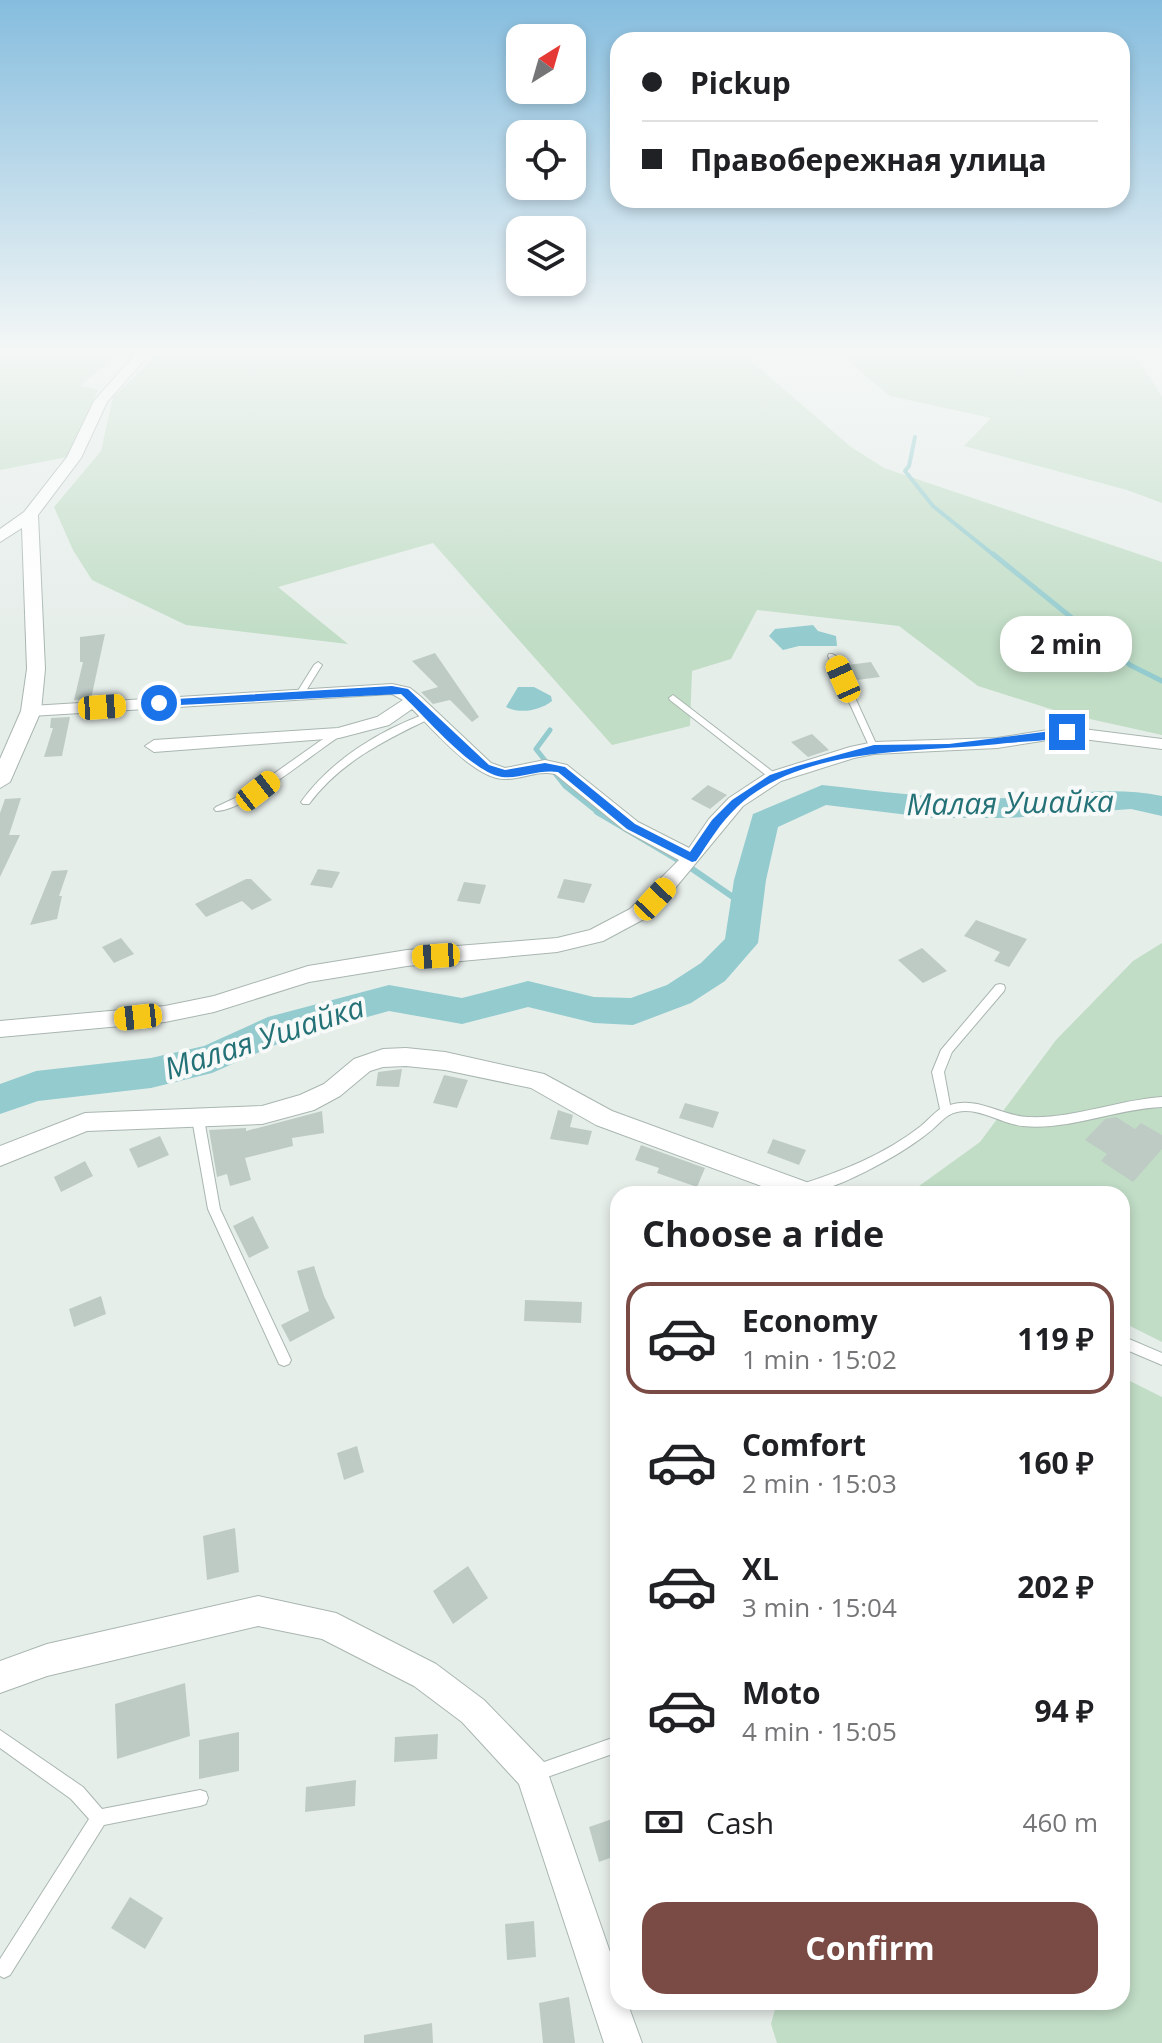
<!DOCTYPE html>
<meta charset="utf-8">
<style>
body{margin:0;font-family:"Open Sans",sans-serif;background:#f2f2f2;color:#202124;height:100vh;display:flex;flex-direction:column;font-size:30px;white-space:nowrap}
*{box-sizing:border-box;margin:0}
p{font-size:26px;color:#757577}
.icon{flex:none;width:44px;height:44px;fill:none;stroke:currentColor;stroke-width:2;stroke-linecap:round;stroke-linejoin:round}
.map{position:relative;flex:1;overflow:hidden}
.details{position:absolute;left:610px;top:1186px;width:520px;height:824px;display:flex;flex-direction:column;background:#fff;border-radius:24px;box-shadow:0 4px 12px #0003}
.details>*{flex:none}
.banner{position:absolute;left:610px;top:32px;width:520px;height:176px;border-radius:24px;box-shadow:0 4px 12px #0003;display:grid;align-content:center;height:176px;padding:0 32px;background:#fff}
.needle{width:52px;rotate:37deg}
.buttons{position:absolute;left:506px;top:24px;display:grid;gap:16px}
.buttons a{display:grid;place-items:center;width:80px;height:80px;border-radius:16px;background:#fff;box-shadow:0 4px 12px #0003;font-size:40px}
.end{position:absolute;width:36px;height:36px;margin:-18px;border:10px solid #1a73e8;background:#fff;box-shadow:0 0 0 4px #fff}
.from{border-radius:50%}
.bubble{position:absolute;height:56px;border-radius:24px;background:#fff;box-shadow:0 4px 12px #0003;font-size:26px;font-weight:700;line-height:56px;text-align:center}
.car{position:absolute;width:24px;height:48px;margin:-24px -12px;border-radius:10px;box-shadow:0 0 6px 2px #0007;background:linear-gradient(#f5c518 24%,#345 0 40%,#f5c518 0 76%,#345 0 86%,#f5c518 0)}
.banner b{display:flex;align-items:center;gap:28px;height:76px;font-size:30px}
.banner b+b{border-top:2px solid #e0e0e0}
.banner i{width:20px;height:20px;background:#202124}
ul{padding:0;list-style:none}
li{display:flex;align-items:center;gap:24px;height:112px;margin:0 16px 12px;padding:0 16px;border:4px solid transparent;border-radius:24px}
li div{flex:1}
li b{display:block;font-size:30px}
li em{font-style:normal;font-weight:700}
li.selected{border-color:#7a4a44}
li>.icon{width:72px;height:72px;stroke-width:1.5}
h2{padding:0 32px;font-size:36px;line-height:96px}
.pay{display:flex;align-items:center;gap:20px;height:88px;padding:0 32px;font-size:30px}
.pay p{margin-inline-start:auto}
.cta{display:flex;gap:16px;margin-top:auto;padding:16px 32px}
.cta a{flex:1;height:92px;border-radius:24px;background:#7a4a44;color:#fff;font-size:32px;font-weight:700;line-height:92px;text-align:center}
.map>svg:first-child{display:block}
</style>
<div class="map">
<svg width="1162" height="2043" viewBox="0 0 1162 2043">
<rect width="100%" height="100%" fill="#e6eeea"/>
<g fill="#c1ddc6">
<path d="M0 349H141L115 357 80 386 98 390 67 457 0 470Z"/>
<path d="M163 349H737L851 447 884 468 1162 562V735L1063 713 978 686 899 626 757 610 731 659 692 671 690 726 612 745 433 543 278 587 348 644 186 625 92 580 73 550 54 507 101 451 113 397Z"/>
<path d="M833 349H1132L1162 397V503L1127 490 964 446 991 418 890 396Z"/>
<path d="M1162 943V1342L1122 1322V1194H908L980 1142 1056 1040 1133 961Z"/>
<path d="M1122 1377 1162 1397V2043H777L771 2024 777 2002H1122Z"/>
</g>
<g fill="#93cbce">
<path d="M813 625 818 631 836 636 837 646H799L783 650 769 636 775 629Z"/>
<path d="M518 687H534L551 696 552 701C539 711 520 714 506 707Z"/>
</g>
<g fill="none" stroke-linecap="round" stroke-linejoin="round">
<path stroke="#93cbce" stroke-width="4" d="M915 437 909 466 905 471 933 506 995 556"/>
<g stroke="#93cbce" stroke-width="5">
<path d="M993 554 1130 665 1162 681"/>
<path d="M550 730 536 749 565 786 600 814"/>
</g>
<path stroke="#93cbce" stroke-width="6" d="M597 812 688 866 746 906"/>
<path fill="#93cbce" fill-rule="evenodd" d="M822 785C884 792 945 800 1008 798 1060 796 1110 785 1162 796V816L1131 809 1008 818H933L826 805 778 827 766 880 758 943 725 981 691 1003 633 1025 594 1023 528 1007 462 1024 389 1011 291 1038 212 1073 151 1088 38 1101 0 1114V1084L36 1071 151 1058 204 1046 268 1017 389 985 462 998 528 981 594 997 631 998 667 985 701 963 725 939 734 880 753 814Z"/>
</g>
<g fill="#becbc5">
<path d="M105 634 91 699 74 700 83 662H80V637Z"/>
<path d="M435 653 479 717 472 722 450 700 433 704 421 692 438 687 412 661Z"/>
<path d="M871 662 880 677 857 680 848 665Z"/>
<path d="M70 717 62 756 44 757 53 728H50L51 718Z"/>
<path d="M812 734 829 750 808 757 791 742Z"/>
<path d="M708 785 727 795 710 809 691 799Z"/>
<path d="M21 798 9 835H20L0 877V813L5 799Z"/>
<path d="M318 869 340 872 332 888 310 885Z"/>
<path d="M68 870 59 896H62L57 919 30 925 52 871Z"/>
<path d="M246 879H251L272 900 252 910 242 901 206 917 195 904Z"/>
<path d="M564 879 592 884 584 903 557 898Z"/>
<path d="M464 882 486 885 480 904 457 901Z"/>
<path d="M976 920 1027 939 1009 967 994 961 1000 952 964 936Z"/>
<path d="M121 938 134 954 114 963 102 947Z"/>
<path d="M922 948 947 971 923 983 898 960Z"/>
<path d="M402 1069 399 1087 376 1086 378 1072Z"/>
<path d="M444 1075 468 1080 457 1108 433 1103Z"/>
<path d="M685 1103 719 1112 713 1128 679 1118Z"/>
<path d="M558 1110 573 1115 570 1127 592 1131 588 1145 550 1139Z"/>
<path d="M322 1111 324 1133 292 1138 293 1146 245 1158 251 1180 230 1186 227 1174 217 1177 209 1130 246 1128V1131Z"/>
<path d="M1116 1117 1135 1129 1141 1123 1162 1135V1149L1133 1182 1101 1161 1107 1154 1085 1140 1105 1119Z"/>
<path d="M160 1136 169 1155 138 1168 129 1149Z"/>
<path d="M773 1139 806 1150 799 1165 767 1153Z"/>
<path d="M641 1145 705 1168 697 1187 657 1173 659 1168 635 1160Z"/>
<path d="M85 1161 93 1176 61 1192 54 1177Z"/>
<path d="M253 1216 269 1248 249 1258 233 1226Z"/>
<path d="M314 1266 324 1296 335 1318 290 1342 281 1325 309 1311 297 1271Z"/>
<path d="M101 1296 106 1314 74 1327 69 1309Z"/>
<path d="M525 1300 582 1302 581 1323 524 1321Z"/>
<path d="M357 1446 364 1472 344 1480 337 1453Z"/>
<path d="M235 1528 239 1572 207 1580 203 1536Z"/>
<path d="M468 1566 488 1598 453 1624 433 1591Z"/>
<path d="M185 1683 190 1736 117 1759 115 1704Z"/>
<path d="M239 1732V1771L199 1779V1740Z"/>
<path d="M438 1734 437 1759 394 1762 395 1737Z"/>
<path d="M356 1780 355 1806 305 1812 306 1787Z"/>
<path d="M618 1817V1855L599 1862 589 1827Z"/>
<path d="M130 1897 163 1918 145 1949 111 1928Z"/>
<path d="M534 1921 536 1957 507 1960 505 1924Z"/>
<path d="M569 1997 575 2043H543L539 2003Z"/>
<path d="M432 2023 433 2043H364V2035Z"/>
</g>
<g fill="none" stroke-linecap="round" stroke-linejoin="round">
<g stroke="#a9b6b0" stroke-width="2">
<g id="service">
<path d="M829 654H832L836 656 878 748 877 750 874 751 870 748 828 656Z"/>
<path d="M318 662 322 665 304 694 303 696H297L296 694 314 665Z"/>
<path d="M673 695 777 775V779H771L670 700 669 698Z"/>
<path d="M428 713 431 714V718C385 740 340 762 309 804H303L301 802C331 760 380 730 428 713Z"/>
<path d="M339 730 343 733 342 735C314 752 244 812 216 811L214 809 216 807 248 792 320 741Z"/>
<path d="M1000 984 1004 985 1005 988 1004 991 952 1052 944 1072 950 1105C978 1096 1001 1116 1028 1117 1073 1119 1117 1100 1162 1097V1107C1116 1109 1066 1131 1023 1126 1001 1124 980 1107 957 1112 945 1114 938 1126 928 1133 902 1154 829 1196 796 1194L794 1190 796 1186C840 1172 884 1155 921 1126 927 1121 933 1114 940 1109L932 1072 941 1050 996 985Z"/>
<path d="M198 1114 202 1116 204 1119 220 1209 291 1360 289 1364 284 1366 279 1364 208 1209 192 1119 194 1116Z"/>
<path d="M1122 1336 1162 1353V1365L1122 1348Z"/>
<path d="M0 1730 83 1787 102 1809 200 1790 206 1792 208 1798 206 1804 200 1806 104 1825 10 1975 4 1978 0 1976V1959L89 1819 71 1799 0 1748Z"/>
<path d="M618 1736V1752L536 1781 530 1779 528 1773 530 1767Z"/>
</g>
</g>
<g stroke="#a9b6b0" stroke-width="2">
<g id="minor">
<path d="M392 684 410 688 420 696 491 763 505 768 545 760 567 765 638 822 689 848 709 819 729 798 767 773 850 747 874 742 997 738 1067 727 1162 739V749L1067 737 997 748 874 754 854 758 781 781 743 806 662 904 644 919 603 941 557 952 407 966 309 982 214 1012 165 1022 0 1037V1021L165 1006 214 996 308 966 407 950 557 938 590 930 630 909 679 860 624 830 555 774C538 770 523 779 506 779 476 781 433 729 412 709L389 725 339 738 154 752 145 746 154 740 338 728 377 717 403 700 392 694 31 716 22 711 31 706Z"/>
<path d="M406 1048 445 1052 544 1074 612 1111 809 1183 812 1190 810 1194H783L596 1125 531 1088 445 1070 406 1066 383 1067 370 1071 340 1096 314 1110 262 1124 87 1131 0 1166V1146L85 1113 262 1106 300 1095 324 1084 354 1059 383 1049Z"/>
<path d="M258 1596 336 1613 436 1664 484 1700 544 1762 618 1975V2002H627L642 2043H604L519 1784 462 1722 414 1686 322 1639 258 1626 47 1676 0 1693V1661L47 1644Z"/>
</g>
</g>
<g stroke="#a9b6b0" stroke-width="2">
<path id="tertiary" d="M140 349H154L107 402 81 458 38 515 45 669 41 711 10 782 0 788V759L21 711 27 669 22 528 0 542V529L24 512 67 457 94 401Z"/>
</g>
<use href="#service" fill="#fff" fill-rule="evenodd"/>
<use href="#minor" fill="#fff" fill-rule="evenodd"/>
<use href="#tertiary" fill="#fff" fill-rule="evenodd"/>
</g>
<linearGradient id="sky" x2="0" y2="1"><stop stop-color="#86bdde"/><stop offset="0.55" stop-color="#f4f7f6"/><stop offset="1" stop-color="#f4f7f6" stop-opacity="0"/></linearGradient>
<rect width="1162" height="635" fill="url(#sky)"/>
<path fill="#1a73e8" d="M392 686 408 689 489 765 505 770 545 763 565 767 635 824 690 852 712 820 732 800 770 775 797 766 874 745 949 744 1067 729 1073 732C1057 742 1026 741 1007 743 920 754 806 743 737 807 720 823 709 842 696 861L692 862 627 829 558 772C539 769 520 779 502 777 471 772 425 716 401 694L159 706 153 703 159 700Z"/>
<g text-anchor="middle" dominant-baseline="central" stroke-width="8" stroke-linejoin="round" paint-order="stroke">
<g font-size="30" font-style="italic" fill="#247177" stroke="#f7faf8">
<text transform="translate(1010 802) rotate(-1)">Малая Ушайка</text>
<text transform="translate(264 1037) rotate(-18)">Малая Ушайка</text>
</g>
</g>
</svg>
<div class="buttons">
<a><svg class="needle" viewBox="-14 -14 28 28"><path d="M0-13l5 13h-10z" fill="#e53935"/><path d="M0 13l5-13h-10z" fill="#757577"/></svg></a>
<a><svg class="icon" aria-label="locate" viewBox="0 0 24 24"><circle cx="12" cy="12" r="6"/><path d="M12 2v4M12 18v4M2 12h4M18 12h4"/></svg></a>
<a><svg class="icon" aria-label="layers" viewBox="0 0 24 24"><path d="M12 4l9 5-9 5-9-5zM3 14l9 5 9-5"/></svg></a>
</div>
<i class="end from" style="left:159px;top:703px"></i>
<i class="end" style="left:1067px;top:732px"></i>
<div class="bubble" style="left:1000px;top:616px;width:132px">2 min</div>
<i class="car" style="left:843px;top:679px;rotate:336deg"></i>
<i class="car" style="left:102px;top:707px;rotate:86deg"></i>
<i class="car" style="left:258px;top:791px;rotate:52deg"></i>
<i class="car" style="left:655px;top:899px;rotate:43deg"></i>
<i class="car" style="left:436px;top:956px;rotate:266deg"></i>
<i class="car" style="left:138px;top:1017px;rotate:264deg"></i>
<div class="banner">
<b><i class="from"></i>Pickup</b>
<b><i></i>Правобережная улица</b>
</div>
<section class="details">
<h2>Choose a ride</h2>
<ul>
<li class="selected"><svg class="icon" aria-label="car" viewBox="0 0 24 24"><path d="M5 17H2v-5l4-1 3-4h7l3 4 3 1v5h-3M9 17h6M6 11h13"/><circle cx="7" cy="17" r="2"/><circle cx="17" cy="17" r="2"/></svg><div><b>Economy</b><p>1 min · 15:02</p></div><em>119 ₽</em></li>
<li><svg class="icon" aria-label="car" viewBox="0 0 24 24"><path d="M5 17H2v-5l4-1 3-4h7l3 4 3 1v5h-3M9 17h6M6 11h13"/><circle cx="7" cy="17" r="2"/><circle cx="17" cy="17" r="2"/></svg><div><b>Comfort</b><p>2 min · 15:03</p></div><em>160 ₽</em></li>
<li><svg class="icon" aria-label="car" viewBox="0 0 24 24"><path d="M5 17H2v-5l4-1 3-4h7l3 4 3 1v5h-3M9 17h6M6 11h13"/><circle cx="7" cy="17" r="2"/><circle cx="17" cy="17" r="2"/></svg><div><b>XL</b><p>3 min · 15:04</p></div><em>202 ₽</em></li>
<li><svg class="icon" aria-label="car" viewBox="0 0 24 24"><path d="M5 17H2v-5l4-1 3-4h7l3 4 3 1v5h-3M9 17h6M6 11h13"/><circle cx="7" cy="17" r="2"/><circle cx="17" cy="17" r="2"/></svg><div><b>Moto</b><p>4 min · 15:05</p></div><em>94 ₽</em></li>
</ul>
<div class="pay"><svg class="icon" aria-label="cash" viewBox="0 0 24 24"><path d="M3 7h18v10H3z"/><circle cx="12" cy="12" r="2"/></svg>Cash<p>460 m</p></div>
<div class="cta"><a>Confirm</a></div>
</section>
</div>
